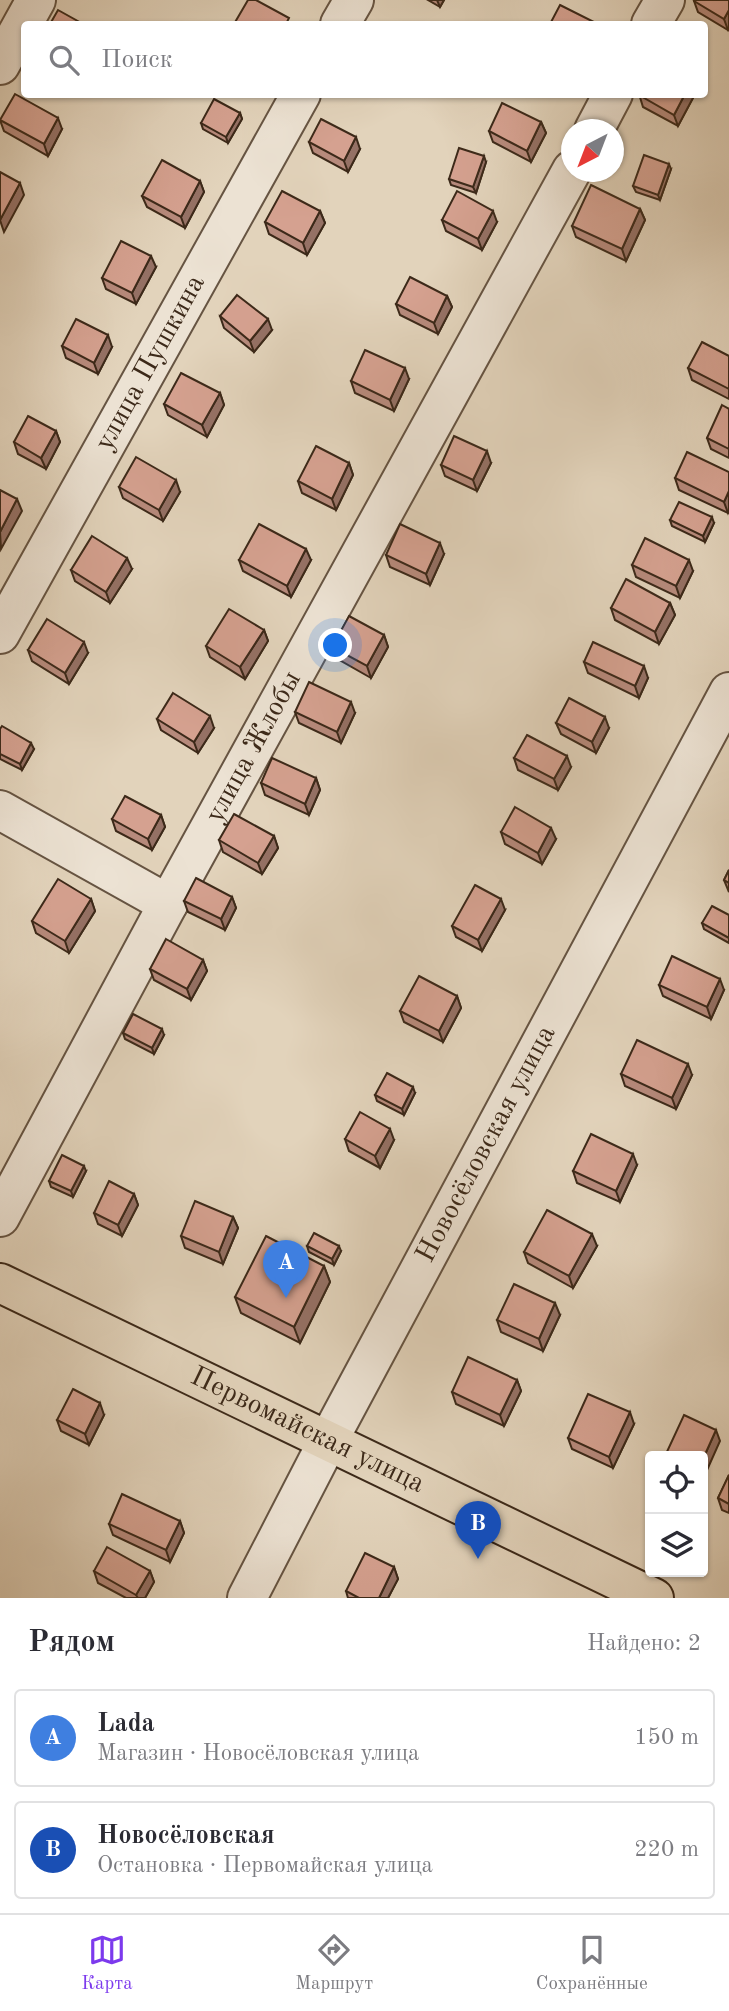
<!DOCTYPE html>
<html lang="ru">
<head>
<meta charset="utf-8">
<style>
  :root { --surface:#fff; --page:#f7f7f7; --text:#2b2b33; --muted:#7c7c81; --line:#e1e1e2; --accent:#7c3aed }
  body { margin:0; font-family:"Old Standard TT",serif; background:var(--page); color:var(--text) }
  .controls { position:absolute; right:21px; bottom:21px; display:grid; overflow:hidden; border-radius:7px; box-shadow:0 2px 5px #0004 }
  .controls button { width:63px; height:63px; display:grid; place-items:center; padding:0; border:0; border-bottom:2px solid var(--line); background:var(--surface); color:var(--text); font:35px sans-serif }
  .compass { position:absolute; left:561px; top:119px; width:63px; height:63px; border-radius:50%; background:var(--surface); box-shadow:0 2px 5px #0004; rotate:222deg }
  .you { position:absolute; left:336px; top:646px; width:24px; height:24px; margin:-18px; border:5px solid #fff; border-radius:50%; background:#1a73e8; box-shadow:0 0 0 10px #1a73e833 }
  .badge { display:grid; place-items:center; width:46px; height:46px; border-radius:50%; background:var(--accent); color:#fff; font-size:23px; font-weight:700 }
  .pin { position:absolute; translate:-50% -58px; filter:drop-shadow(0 2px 4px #0008) }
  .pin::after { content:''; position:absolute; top:37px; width:24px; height:21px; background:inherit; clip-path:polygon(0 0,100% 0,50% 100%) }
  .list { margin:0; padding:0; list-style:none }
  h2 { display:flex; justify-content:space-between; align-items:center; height:91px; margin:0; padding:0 28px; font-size:30px }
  h2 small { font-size:23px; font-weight:400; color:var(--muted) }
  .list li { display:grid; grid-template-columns:46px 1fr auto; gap:21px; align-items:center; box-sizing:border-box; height:98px; margin:0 14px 14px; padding:0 14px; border:2px solid var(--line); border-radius:7px }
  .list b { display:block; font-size:26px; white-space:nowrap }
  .list p { margin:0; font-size:23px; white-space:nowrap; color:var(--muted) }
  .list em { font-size:23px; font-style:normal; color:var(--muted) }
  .icon { flex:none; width:38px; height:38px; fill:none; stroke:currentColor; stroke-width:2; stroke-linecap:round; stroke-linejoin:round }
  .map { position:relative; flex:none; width:729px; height:1598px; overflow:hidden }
  .search { position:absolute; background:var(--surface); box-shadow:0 2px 5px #0004; left:21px; right:21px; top:21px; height:77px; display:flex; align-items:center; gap:18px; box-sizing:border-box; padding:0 24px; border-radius:7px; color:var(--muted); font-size:26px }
  .sheet { height:315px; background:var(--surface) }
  nav { display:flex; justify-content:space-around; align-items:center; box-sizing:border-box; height:98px; border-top:2px solid var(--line); background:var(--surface); font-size:19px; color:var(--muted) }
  nav a { display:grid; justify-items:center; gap:4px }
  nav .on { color:var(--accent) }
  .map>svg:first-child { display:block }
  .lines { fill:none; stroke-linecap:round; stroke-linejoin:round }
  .minor-casing { stroke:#665442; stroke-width:42 }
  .major-casing { stroke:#3c2919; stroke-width:42 }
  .minor { stroke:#ece2d3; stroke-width:38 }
  .major { stroke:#e2d3bb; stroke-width:38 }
  .wall { fill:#b78a7c; stroke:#3c2919; stroke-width:2 }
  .shaded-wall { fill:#957165; stroke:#3c2919; stroke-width:2 }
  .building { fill:#d5a190; stroke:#3c2919; stroke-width:2 }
  .labels { text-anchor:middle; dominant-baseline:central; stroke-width:5; stroke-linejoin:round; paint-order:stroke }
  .street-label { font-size:28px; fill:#3c2919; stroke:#ece2d3 }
</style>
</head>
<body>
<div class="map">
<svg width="729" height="1598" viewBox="0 0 729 1598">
  <rect width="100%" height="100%" fill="#e2d3bb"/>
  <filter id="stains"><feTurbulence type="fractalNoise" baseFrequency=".00286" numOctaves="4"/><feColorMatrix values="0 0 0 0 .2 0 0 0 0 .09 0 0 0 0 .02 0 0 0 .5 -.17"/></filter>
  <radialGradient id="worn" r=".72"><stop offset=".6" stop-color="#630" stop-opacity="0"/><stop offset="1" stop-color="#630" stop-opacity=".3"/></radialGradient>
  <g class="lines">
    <defs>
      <g id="minor">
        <path d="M340 24 354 0"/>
        <path d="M651 24 665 0"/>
        <path d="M0 65 36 0"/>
        <path d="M594 130 613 94"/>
        <path id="s1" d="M0 634 301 94"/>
        <path d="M0 810 168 904"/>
        <path id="s2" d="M0 1217 168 904 572 170"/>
        <path id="s3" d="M247 1598 328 1441 729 692"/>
      </g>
      <g id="major">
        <path id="s4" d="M0 1283 654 1598"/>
      </g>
    </defs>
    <use href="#minor" class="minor-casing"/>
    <use href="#major" class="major-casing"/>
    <use href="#minor" class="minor"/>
    <use href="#major" class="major"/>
  </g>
  <g class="wall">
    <path d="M428 0H444L440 7Z"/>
    <path d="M729 0 728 30 698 12 694 1Z"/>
    <path d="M639 94H693L694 96 678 126 643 107Z"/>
    <path d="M240 113 242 119 228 143 203 129 201 123Z"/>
    <path d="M0 120 62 129 48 156 4 131Z"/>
    <path d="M541 122 546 133 531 162 493 142 489 131Z"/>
    <path d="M309 142 360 149 348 172 313 153Z"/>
    <path d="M486 162 476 193 451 185 449 179Z"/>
    <path d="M671 169 660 200 636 192 633 186Z"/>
    <path d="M200 181 204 192 185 228 147 207 142 196Z"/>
    <path d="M640 209 645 220 626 261 576 237 572 226Z"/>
    <path d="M320 211 325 223 307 255 269 234 265 222Z"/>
    <path d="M442 220 497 222 482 250 446 231Z"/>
    <path d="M156 267 136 304 106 289 102 278Z"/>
    <path d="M447 296 452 307 438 334 400 315 396 304Z"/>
    <path d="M220 316 272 330 254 352 224 328Z"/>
    <path d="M62 346 112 347 98 374 66 358Z"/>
    <path d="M729 356V399L692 380 688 368Z"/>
    <path d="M409 379 394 411 355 393 351 381Z"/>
    <path d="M220 393 224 405 207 437 168 415 164 404Z"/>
    <path d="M729 409V458L711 449 707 438Z"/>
    <path d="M56 431 60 442 46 469 18 454 14 442Z"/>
    <path d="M349 463 353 475 336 510 302 493 298 481Z"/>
    <path d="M491 463 477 491 445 476 441 465Z"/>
    <path d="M729 472V511L728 513 679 490 675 478Z"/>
    <path d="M119 487 180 492 163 521 123 498Z"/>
    <path d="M670 520 714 523 705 542 672 526Z"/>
    <path d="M444 554 430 585 390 567 386 555Z"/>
    <path d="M239 560H311L291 597 243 571Z"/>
    <path d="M632 565 693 571 680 598 636 577Z"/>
    <path d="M132 569 110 603 75 581 71 570Z"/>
    <path d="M670 603 675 615 659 644 615 620 611 608Z"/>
    <path d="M264 630 268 641 245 679 210 657 206 646Z"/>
    <path d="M384 635 388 647 371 678 336 658 332 647Z"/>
    <path d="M28 650 88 653 69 684 32 661Z"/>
    <path d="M584 662 648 678 639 698 588 673Z"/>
    <path d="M295 712 355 713 341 743 299 723Z"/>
    <path d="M157 719 214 728 198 753 161 730Z"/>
    <path d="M556 723 609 728 596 753 561 734Z"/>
    <path d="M0 729 34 749 22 770 0 759Z"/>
    <path d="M514 758 571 767 558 790 518 770Z"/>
    <path d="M316 778 320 790 309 815 265 795 261 783Z"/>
    <path d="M161 815 165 827 152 850 116 831 112 819Z"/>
    <path d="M501 832 556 839 542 864 505 844Z"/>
    <path d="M274 836 278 848 262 874 223 852 219 840Z"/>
    <path d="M729 870V892L724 880Z"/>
    <path d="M232 897 236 908 225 930 188 912 184 901Z"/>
    <path d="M91 899 95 911 69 953 36 933 32 921Z"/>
    <path d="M505 910 482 951 456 937 452 926Z"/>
    <path d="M729 915V943L704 929 702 923Z"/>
    <path d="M203 960 207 971 191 1000 154 980 150 969Z"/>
    <path d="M659 985 724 990 711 1019 663 996Z"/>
    <path d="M457 996 461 1008 443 1042 404 1022 400 1011Z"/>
    <path d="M123 1033 164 1035 154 1054 125 1039Z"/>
    <path d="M621 1074 692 1075 676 1109 625 1086Z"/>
    <path d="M415 1093 404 1115 377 1101 375 1095Z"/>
    <path d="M345 1139 394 1140 380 1168 349 1151Z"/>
    <path d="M637 1165 620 1202 577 1183 573 1171Z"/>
    <path d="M86 1171 73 1197 51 1187 49 1181Z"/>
    <path d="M134 1194 138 1205 122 1236 98 1224 94 1213Z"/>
    <path d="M233 1217 238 1228 223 1264 185 1248 181 1236Z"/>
    <path d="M307 1246 341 1251 334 1265 309 1252Z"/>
    <path d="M597 1246 573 1288 528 1263 524 1252Z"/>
    <path d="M324 1266 330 1282 300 1343 241 1313 235 1297Z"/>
    <path d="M560 1315 543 1351 501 1332 497 1320Z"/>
    <path d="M517 1380 521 1391 504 1426 456 1404 452 1392Z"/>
    <path d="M104 1415 89 1445 61 1431 57 1420Z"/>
    <path d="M634 1424 613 1468 572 1449 568 1438Z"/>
    <path d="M729 1475V1513L722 1510 718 1498Z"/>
    <path d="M180 1521 184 1533 170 1562 113 1535 109 1524Z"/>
    <path d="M394 1567 398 1579 388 1598H348L346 1591Z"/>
    <path d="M94 1571H150L154 1582 145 1598H126L98 1583Z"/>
  </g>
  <g class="shaded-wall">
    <path d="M437 0H444L440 7Z"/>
    <path d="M729 10V29L728 30 724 19Z"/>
    <path d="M685 94H693L694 96 678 126 674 115Z"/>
    <path d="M240 113 242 119 228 143 226 137Z"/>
    <path d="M58 118 62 129 48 156 44 144Z"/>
    <path d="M541 122 546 133 531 162 527 151Z"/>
    <path d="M356 137 360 149 348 172 344 161Z"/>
    <path d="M484 156 486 162 476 193 473 187Z"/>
    <path d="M669 164 671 169 660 200 658 195Z"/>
    <path d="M200 181 204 192 185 228 181 217Z"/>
    <path d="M20 183 24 195 4 232 0 220Z"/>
    <path d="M640 209 645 220 626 261 622 249Z"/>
    <path d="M320 211 325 223 307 255 303 243Z"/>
    <path d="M493 211 497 222 482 250 478 239Z"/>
    <path d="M151 256 156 267 136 304 132 293Z"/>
    <path d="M447 296 452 307 438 334 434 323Z"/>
    <path d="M268 319 272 330 254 352 250 341Z"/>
    <path d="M108 335 112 347 98 374 94 363Z"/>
    <path d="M405 368 409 379 394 411 390 400Z"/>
    <path d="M220 393 224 405 207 437 202 425Z"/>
    <path d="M56 431 60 442 46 469 41 458Z"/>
    <path d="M487 451 491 463 477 491 473 480Z"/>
    <path d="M349 463 353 475 336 510 332 499Z"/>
    <path d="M176 480 180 492 163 521 159 510Z"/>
    <path d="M729 491V511L728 513 724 502Z"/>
    <path d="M17 499 22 511 1 549 0 532Z"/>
    <path d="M712 517 714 523 705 542 703 536Z"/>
    <path d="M440 543 444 554 430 585 426 574Z"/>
    <path d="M306 549 311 560 291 597 287 586Z"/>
    <path d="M127 558 132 569 110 603 106 592Z"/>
    <path d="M689 560 693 571 680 598 676 586Z"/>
    <path d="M670 603 675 615 659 644 655 632Z"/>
    <path d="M264 630 268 641 245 679 240 667Z"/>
    <path d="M384 635 388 647 371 678 367 666Z"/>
    <path d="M84 642 88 653 69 684 65 673Z"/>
    <path d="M644 666 648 678 639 698 635 686Z"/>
    <path d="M351 702 355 713 341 743 337 732Z"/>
    <path d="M210 716 214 728 198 753 194 742Z"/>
    <path d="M605 717 609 728 596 753 592 742Z"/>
    <path d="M31 743 34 749 22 770 20 764Z"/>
    <path d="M567 756 571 767 558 790 554 779Z"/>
    <path d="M316 778 320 790 309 815 305 804Z"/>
    <path d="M161 815 165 827 152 850 148 839Z"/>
    <path d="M551 828 556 839 542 864 538 853Z"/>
    <path d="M274 836 278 848 262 874 258 863Z"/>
    <path d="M232 897 236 908 225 930 221 919Z"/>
    <path d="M91 899 95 911 69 953 65 941Z"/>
    <path d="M501 899 505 910 482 951 478 940Z"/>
    <path d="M203 960 207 971 191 1000 187 989Z"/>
    <path d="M720 979 724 990 711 1019 707 1007Z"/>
    <path d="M457 996 461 1008 443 1042 439 1031Z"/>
    <path d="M162 1029 164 1035 154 1054 152 1048Z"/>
    <path d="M688 1064 692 1075 676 1109 672 1098Z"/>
    <path d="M413 1087 415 1093 404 1115 402 1109Z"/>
    <path d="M390 1129 394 1140 380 1168 375 1156Z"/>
    <path d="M633 1154 637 1165 620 1202 616 1191Z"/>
    <path d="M84 1166 86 1171 73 1197 71 1191Z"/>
    <path d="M134 1194 138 1205 122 1236 118 1225Z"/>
    <path d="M233 1217 238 1228 223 1264 219 1252Z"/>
    <path d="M592 1234 597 1246 573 1288 569 1276Z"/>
    <path d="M339 1246 341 1251 334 1265 332 1259Z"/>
    <path d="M324 1266 330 1282 300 1343 294 1327Z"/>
    <path d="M555 1303 560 1315 543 1351 539 1339Z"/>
    <path d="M517 1380 521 1391 504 1426 500 1415Z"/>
    <path d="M100 1403 104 1415 89 1445 85 1434Z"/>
    <path d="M630 1412 634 1424 613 1468 609 1457Z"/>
    <path d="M716 1430 720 1441 703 1479V1459Z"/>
    <path d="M180 1521 184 1533 170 1562 166 1550Z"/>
    <path d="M394 1567 398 1579 388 1598H379Z"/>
    <path d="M150 1571 154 1582 145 1598H138L136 1595Z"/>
  </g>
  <g class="building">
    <path d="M248 0H256L289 18 286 24H234Z"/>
    <path d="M694 0H729V10L724 19 694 1Z"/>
    <path d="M560 5 594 22 592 24H550Z"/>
    <path d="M58 10 83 24H50Z"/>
    <path d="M15 94 58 118 44 144 0 120Z"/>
    <path d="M639 94H685L674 115 639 95Z"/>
    <path d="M214 99 240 113 226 137 201 123Z"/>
    <path d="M502 103 541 122 527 151 489 131Z"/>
    <path d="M321 119 356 137 344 161 309 142Z"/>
    <path d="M459 148 484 156 473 187 449 179Z"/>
    <path d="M644 155 669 164 658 195 633 186Z"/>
    <path d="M162 160 200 181 181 217 142 196Z"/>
    <path d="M0 172 20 183 0 220Z"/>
    <path d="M591 185 640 209 622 249 572 226Z"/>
    <path d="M282 191 320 211 303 243 265 222Z"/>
    <path d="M457 191 493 211 478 239 442 220Z"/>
    <path d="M121 241 151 256 132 293 102 278Z"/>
    <path d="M410 277 447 296 434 323 396 304Z"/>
    <path d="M237 295 268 319 250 341 220 316Z"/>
    <path d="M76 319 108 335 94 363 62 346Z"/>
    <path d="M702 342 729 356V389L688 368Z"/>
    <path d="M365 350 405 368 390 400 351 381Z"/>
    <path d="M181 373 220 393 202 425 164 404Z"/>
    <path d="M722 405 729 409V449L707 438Z"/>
    <path d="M28 416 56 431 41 458 14 442Z"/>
    <path d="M454 436 487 451 473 480 441 465Z"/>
    <path d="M316 446 349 463 332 499 298 481Z"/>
    <path d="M687 452 729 472V491L724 502 675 478Z"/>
    <path d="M136 457 176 480 159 510 119 487Z"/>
    <path d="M0 490 17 499 0 532Z"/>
    <path d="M679 502 712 517 703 536 670 520Z"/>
    <path d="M259 524 306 549 287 586 239 560Z"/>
    <path d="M400 524 440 543 426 574 386 555Z"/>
    <path d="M92 536 127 558 106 592 71 570Z"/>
    <path d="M645 538 689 560 676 586 632 565Z"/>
    <path d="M626 579 670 603 655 632 611 608Z"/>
    <path d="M229 609 264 630 240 667 206 646Z"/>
    <path d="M349 616 384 635 367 666 332 647Z"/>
    <path d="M47 619 84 642 65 673 28 650Z"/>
    <path d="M593 642 644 666 635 686 584 662Z"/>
    <path d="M309 682 351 702 337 732 295 712Z"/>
    <path d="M173 693 210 716 194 742 157 719Z"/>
    <path d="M569 698 605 717 592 742 556 723Z"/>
    <path d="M2 726 31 743 20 764 0 754V729Z"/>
    <path d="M527 735 567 756 554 779 514 758Z"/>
    <path d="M272 758 316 778 305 804 261 783Z"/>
    <path d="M125 796 161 815 148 839 112 819Z"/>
    <path d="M515 807 551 828 538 853 501 832Z"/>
    <path d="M234 814 274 836 258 863 219 840Z"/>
    <path d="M729 870V883L724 880Z"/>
    <path d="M196 878 232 897 221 919 184 901Z"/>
    <path d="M58 879 91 899 65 941 32 921Z"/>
    <path d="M475 885 501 899 478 940 452 926Z"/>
    <path d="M712 906 729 915V938L702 923Z"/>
    <path d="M166 939 203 960 187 989 150 969Z"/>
    <path d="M672 956 720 979 707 1007 659 985Z"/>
    <path d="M419 976 457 996 439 1031 400 1011Z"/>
    <path d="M133 1014 162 1029 152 1048 123 1033Z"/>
    <path d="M637 1040 688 1064 672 1098 621 1074Z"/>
    <path d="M387 1073 413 1087 402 1109 375 1095Z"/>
    <path d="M360 1112 390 1129 375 1156 345 1139Z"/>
    <path d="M591 1134 633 1154 616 1191 573 1171Z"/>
    <path d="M62 1155 84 1166 71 1191 49 1181Z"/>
    <path d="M109 1181 134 1194 118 1225 94 1213Z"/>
    <path d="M195 1201 233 1217 219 1252 181 1236Z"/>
    <path d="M547 1210 592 1234 569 1276 524 1252Z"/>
    <path d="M314 1233 339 1246 332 1259 307 1246Z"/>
    <path d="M266 1236 324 1266 294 1327 235 1297Z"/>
    <path d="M514 1284 555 1303 539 1339 497 1320Z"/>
    <path d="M468 1357 517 1380 500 1415 452 1392Z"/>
    <path d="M73 1389 100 1403 85 1434 57 1420Z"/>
    <path d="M588 1394 630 1412 609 1457 568 1438Z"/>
    <path d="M684 1415 716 1430 703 1459V1456H665Z"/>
    <path d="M729 1475V1504L718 1498Z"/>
    <path d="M122 1494 180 1521 166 1550 109 1524Z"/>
    <path d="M107 1547 150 1571 136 1595 94 1571Z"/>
    <path d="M365 1553 394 1567 379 1598H359L346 1591Z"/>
  </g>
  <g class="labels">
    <g class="street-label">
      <text stroke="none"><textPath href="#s1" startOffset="310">улица Пушкина</textPath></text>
      <text stroke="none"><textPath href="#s2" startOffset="534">улица Жлобы</textPath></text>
      <text stroke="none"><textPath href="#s3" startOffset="513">Новосёловская улица</textPath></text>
      <text stroke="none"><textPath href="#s4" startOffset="341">Первомайская улица</textPath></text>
    </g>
  </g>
  <rect width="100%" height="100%" filter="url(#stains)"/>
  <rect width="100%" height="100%" fill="url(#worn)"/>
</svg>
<div class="controls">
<button><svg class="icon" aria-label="locate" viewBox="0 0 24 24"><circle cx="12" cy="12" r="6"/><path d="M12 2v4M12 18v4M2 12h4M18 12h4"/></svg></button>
<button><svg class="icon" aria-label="layers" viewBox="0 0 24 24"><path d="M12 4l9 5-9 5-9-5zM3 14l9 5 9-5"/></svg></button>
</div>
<svg class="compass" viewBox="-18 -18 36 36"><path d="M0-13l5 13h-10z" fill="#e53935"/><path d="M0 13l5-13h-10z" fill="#7c7c81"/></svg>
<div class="you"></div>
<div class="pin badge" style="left:286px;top:1298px;background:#3f7fe0">A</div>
<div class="pin badge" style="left:478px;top:1559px;background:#1a4fb4">B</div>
<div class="search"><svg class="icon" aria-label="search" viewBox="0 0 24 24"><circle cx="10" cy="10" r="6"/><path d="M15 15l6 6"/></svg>Поиск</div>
</div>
<section class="sheet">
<h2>Рядом<small>Найдено: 2</small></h2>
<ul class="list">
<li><span class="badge" style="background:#3f7fe0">A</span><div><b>Lada</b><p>Магазин · Новосёловская улица</p></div><em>150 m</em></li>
<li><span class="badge" style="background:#1a4fb4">B</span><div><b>Новосёловская</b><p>Остановка · Первомайская улица</p></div><em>220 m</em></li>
</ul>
</section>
<nav>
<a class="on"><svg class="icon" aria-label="map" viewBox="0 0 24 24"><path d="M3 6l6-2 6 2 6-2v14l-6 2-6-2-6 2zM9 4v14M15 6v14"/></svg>Карта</a>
<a><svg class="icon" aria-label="directions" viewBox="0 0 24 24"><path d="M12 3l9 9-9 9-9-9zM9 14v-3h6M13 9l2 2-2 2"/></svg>Маршрут</a>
<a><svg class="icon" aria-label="saved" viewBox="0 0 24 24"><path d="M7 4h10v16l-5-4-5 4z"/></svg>Сохранённые</a>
</nav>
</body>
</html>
